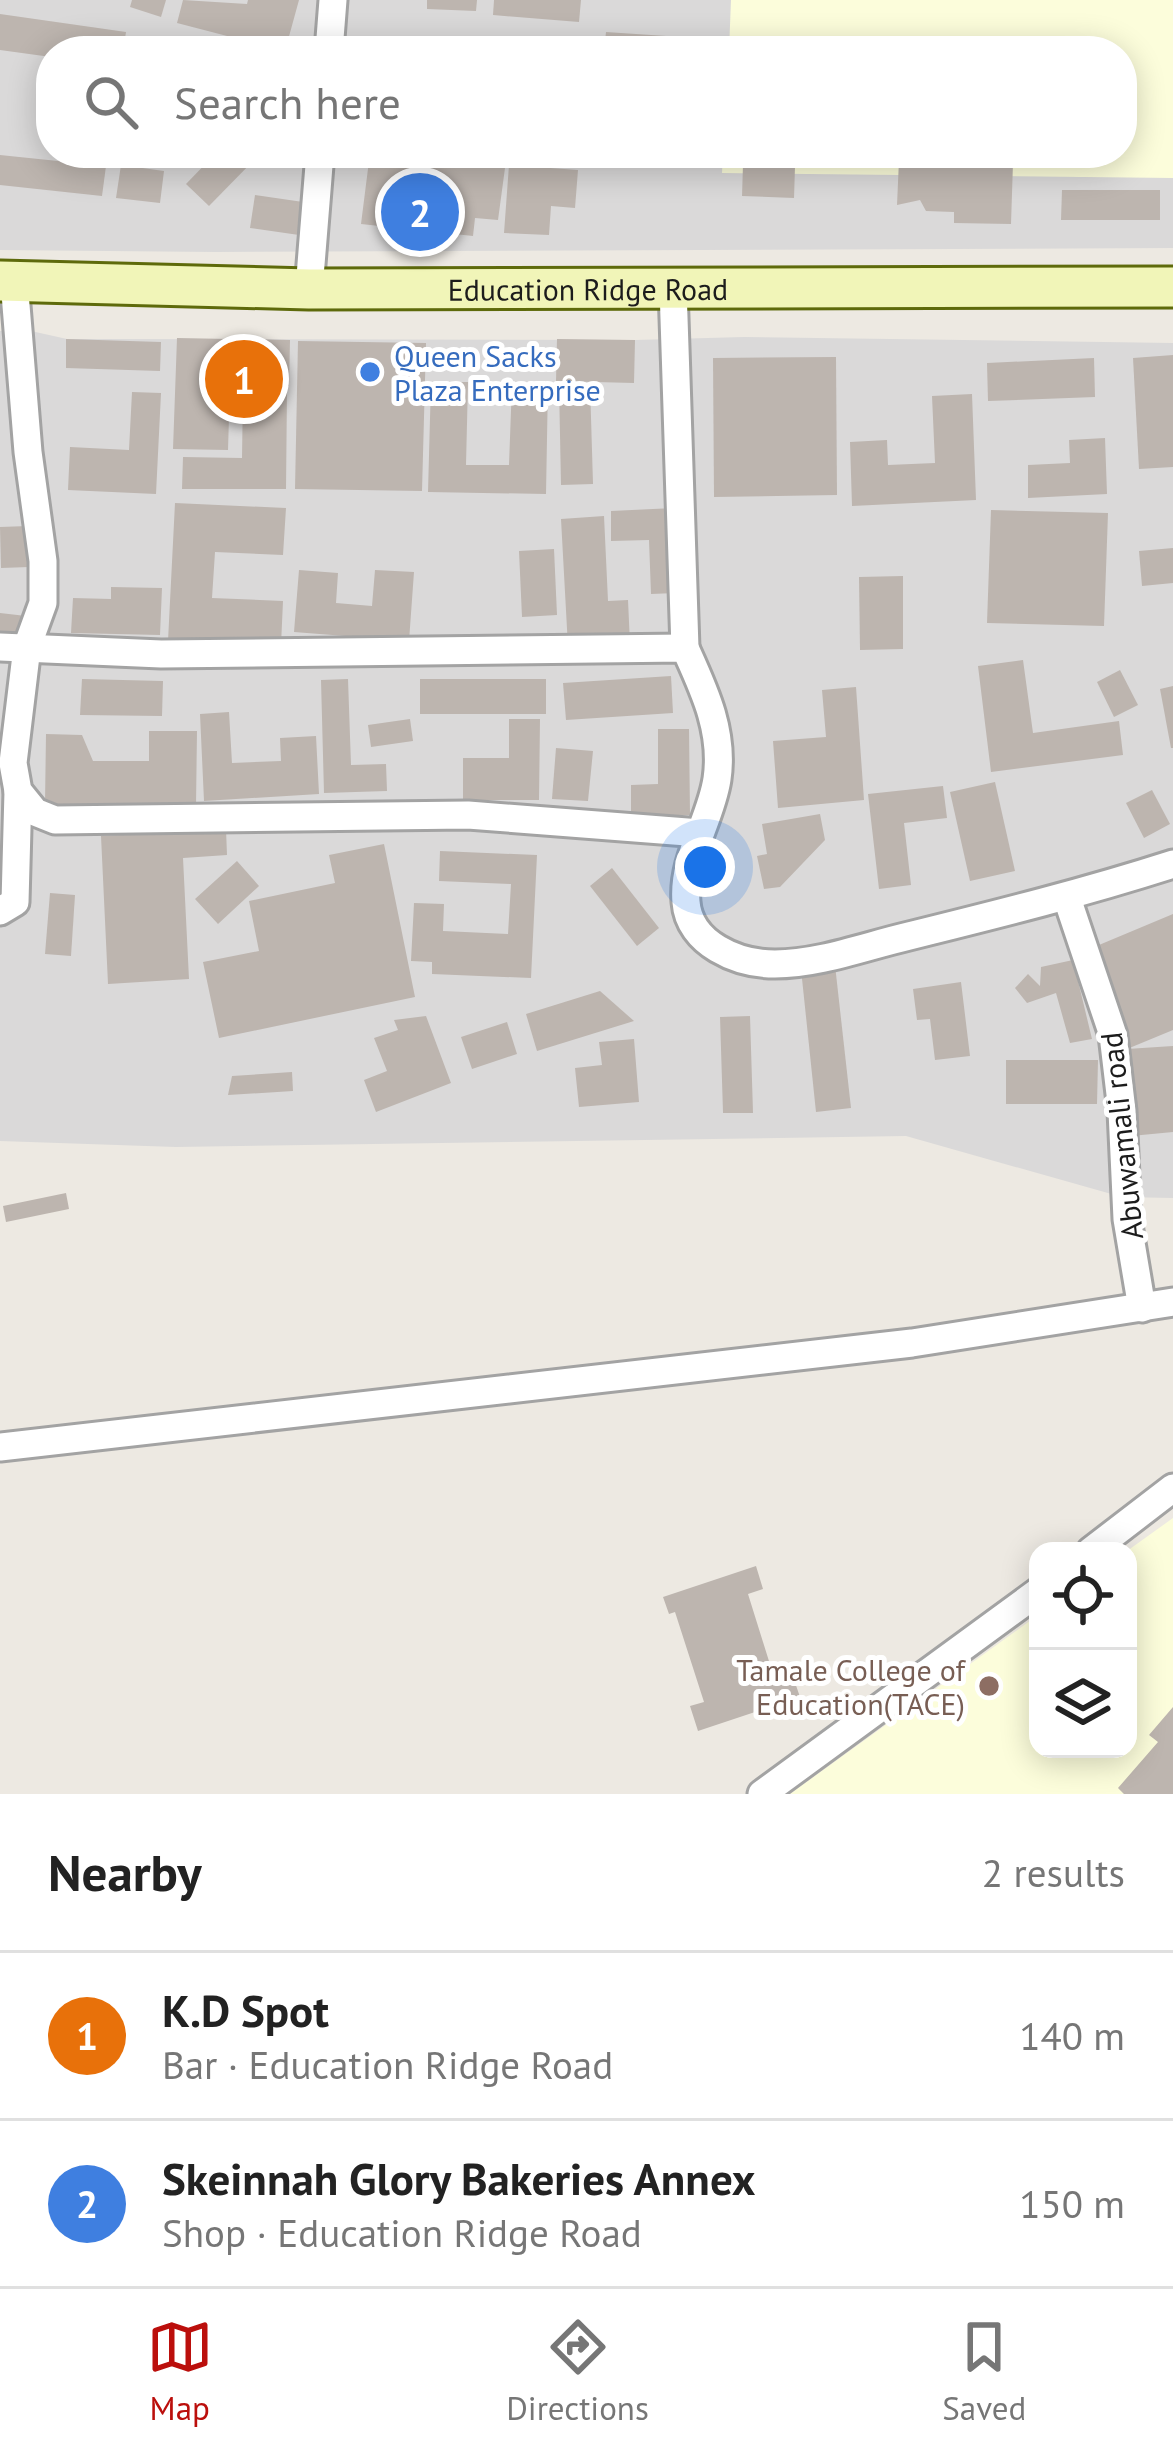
<!DOCTYPE html>
<html lang="en">
<head>
<meta charset="utf-8">
<style>
  :root { --surface:#fff; --page:#f6f6f6; --text:#222; --muted:#767676; --line:#e0e0e0; --accent:#bb0f0c }
  body { margin:0; font-family:"PT Sans",sans-serif; background:var(--page); color:var(--text) }
  .controls { position:absolute; right:36px; bottom:36px; display:grid; overflow:hidden; border-radius:24px; box-shadow:0 6px 30px #0003 }
  .controls button { width:108px; height:108px; display:grid; place-items:center; padding:0; border:0; border-bottom:3px solid var(--line); background:var(--surface); color:var(--text); font:60px sans-serif }
  .you { position:absolute; left:705px; top:867px; width:42px; height:42px; margin:-30px; border:9px solid #fff; border-radius:50%; background:#1a73e8; box-shadow:0 0 0 18px #1a73e833 }
  .badge { display:grid; place-items:center; width:78px; height:78px; border-radius:50%; background:var(--accent); color:#fff; font-size:39px; font-weight:700 }
  .pin { position:absolute; translate:-50% -50%; border:6px solid #fff; box-shadow:0 3px 12px #0006 }
  .list { margin:0; padding:0; list-style:none }
  h2 { display:flex; justify-content:space-between; align-items:center; height:156px; margin:0; padding:0 48px; font-size:51px }
  h2 small { font-size:39px; font-weight:400; color:var(--muted) }
  .list li { display:grid; grid-template-columns:78px 1fr auto; gap:36px; align-items:center; box-sizing:border-box; height:168px; padding:0 48px; border-top:3px solid var(--line) }
  .list b { display:block; font-size:45px; white-space:nowrap }
  .list p { margin:0; font-size:39px; white-space:nowrap; color:var(--muted) }
  .list em { font-size:39px; font-style:normal; color:var(--muted) }
  .icon { flex:none; width:66px; height:66px; fill:none; stroke:currentColor; stroke-width:2; stroke-linecap:round; stroke-linejoin:round }
  .map { position:relative; flex:none; width:1173px; height:1794px; overflow:hidden }
  .search { position:absolute; background:var(--surface); box-shadow:0 6px 30px #0003; left:36px; right:36px; top:36px; height:132px; display:flex; align-items:center; gap:30px; box-sizing:border-box; padding:0 42px; border-radius:48px; color:var(--muted); font-size:45px }
  .sheet { height:492px; background:var(--surface) }
  nav { display:flex; justify-content:space-around; align-items:center; box-sizing:border-box; height:168px; border-top:3px solid var(--line); background:var(--surface); font-size:33px; color:var(--muted) }
  nav a { display:grid; justify-items:center; gap:6px }
  nav .on { color:var(--accent) }
  .map>svg:first-child { display:block }
  .residential { fill:#dad9d9; fill-rule:evenodd }
  .education { fill:#fcfddb }
  .building { fill:#bdb5af }
  .lines { fill:none; stroke-linecap:round; stroke-linejoin:round }
  .street-casing { stroke:#a3a3a3; stroke-width:33 }
  .secondary-casing { stroke:#5e6a0b; stroke-width:45 }
  .street { stroke:#fff; stroke-width:27 }
  .secondary { stroke:#f1f5b8; stroke-width:39 }
  .shop-dot { fill:#3f7fe0; stroke:#fff; stroke-width:4.5 }
  .education-dot { fill:#8d6e63; stroke:#fff; stroke-width:4.5 }
  .labels { text-anchor:middle; dominant-baseline:central; stroke-width:10; stroke-linejoin:round; paint-order:stroke }
  .street-label { font-size:30px; fill:#1c1c1c; stroke:#fff }
  .shop-label { font-size:30px; fill:#366cbe; stroke:#fff; text-anchor:start }
  .education-label { font-size:30px; fill:#785e54; stroke:#fff; text-anchor:end }
</style>
</head>
<body>
<div class="map">
<svg width="1173" height="1794" viewBox="0 0 1173 1794">
  <rect width="100%" height="100%" fill="#ede9e2"/>
  <g class="residential">
    <path d="M0 0H1173V248L216 252 0 250ZM51 51H1122V153H51Z"/>
    <path d="M0 331H31L67 339 635 340 744 337 1173 343V1198L1122 1197 906 1136 176 1147 0 1141Z"/>
  </g>
  <g class="education">
    <path d="M731 0H1173V178L722 173 723 153H1122V51H729Z"/>
    <path d="M1173 1518V1794H790L1038 1615V1749H1128L1127 1551Z"/>
  </g>
  <g class="building">
    <path d="M132 0H166L161 17 130 7Z"/>
    <path d="M183 0 247 4 248 0H299L285 51 177 23Z"/>
    <path d="M427 0H477L476 11 427 9Z"/>
    <path d="M494 0H581L579 22 493 15Z"/>
    <path d="M0 14 126 32 123 51H51V57L0 50Z"/>
    <path d="M606 32 711 39 710 51H604Z"/>
    <path d="M1061 44V51H840V47Z"/>
    <path d="M216 153H261L209 206 186 184Z"/>
    <path d="M370 153 505 168 498 220 475 218 473 236 361 224Z"/>
    <path d="M0 155 106 166 102 196 0 185Z"/>
    <path d="M899 160 1013 163 1011 224 954 223V212L926 211 920 200 897 205Z"/>
    <path d="M121 165 164 171 160 203 116 198Z"/>
    <path d="M509 165 578 170 575 208 551 206 549 235 504 233Z"/>
    <path d="M743 165 795 166 794 198 742 196Z"/>
    <path d="M1062 190H1160V220H1061Z"/>
    <path d="M255 195 303 202 299 235 250 228Z"/>
    <path d="M177 338 290 340 289 386 230 384 228 450 173 449Z"/>
    <path d="M66 339 161 342 160 371 66 368Z"/>
    <path d="M557 339 635 340 634 383 556 381Z"/>
    <path d="M298 341 426 343 422 491 295 489Z"/>
    <path d="M1173 355V467L1139 469 1133 358Z"/>
    <path d="M836 357 837 495 714 497 713 358Z"/>
    <path d="M1094 358 1095 397 988 401 987 363Z"/>
    <path d="M431 382H468L466 465H509L512 383H548L546 494 428 492Z"/>
    <path d="M590 384 593 484 561 485 559 385Z"/>
    <path d="M243 391H287L286 489H182L183 457 242 458Z"/>
    <path d="M132 392 161 393 156 494 68 490 70 447 129 450Z"/>
    <path d="M972 394 976 500 852 506 850 442 887 440 888 465 935 463 932 396Z"/>
    <path d="M1105 438 1107 494 1028 498V465L1070 463 1069 440Z"/>
    <path d="M175 503 286 508 283 555 215 552 212 598 283 601 281 645 168 641Z"/>
    <path d="M674 508 676 593 651 594 649 540 611 541V511Z"/>
    <path d="M991 510 1108 513 1104 626 987 623Z"/>
    <path d="M604 516 608 601 628 600 630 644 568 647 561 519Z"/>
    <path d="M28 526 29 567 1 568 0 527Z"/>
    <path d="M1173 548V583L1142 586 1139 551Z"/>
    <path d="M554 549 557 615 522 617 519 551Z"/>
    <path d="M299 570 338 573 336 603 372 606 375 570 414 572 409 641 294 632Z"/>
    <path d="M903 576V649L860 650 859 577Z"/>
    <path d="M111 587 162 588 160 635 71 633 73 598 111 599Z"/>
    <path d="M0 613 26 616 23 641 0 638Z"/>
    <path d="M1023 660 1033 733 1119 721 1123 755 991 772 978 666Z"/>
    <path d="M1120 670 1138 705 1114 717 1097 682Z"/>
    <path d="M671 676 673 713 566 720 563 683Z"/>
    <path d="M82 679 163 681 162 716 80 715Z"/>
    <path d="M348 679 351 765 386 764 387 791 324 793 321 680Z"/>
    <rect x="420" y="679" width="126" height="35"/>
    <path d="M1173 686V748H1171L1160 689Z"/>
    <path d="M856 687 864 800 778 808 773 741 826 737 822 690Z"/>
    <path d="M229 712 232 763 281 761 280 738 316 736 319 794 204 801 200 714Z"/>
    <path d="M410 719 413 741 371 747 368 725Z"/>
    <path d="M509 719H540L539 800H463V758H509Z"/>
    <path d="M658 729H689L690 815 631 817V785L658 784Z"/>
    <path d="M149 731H197L196 806 45 804 46 734 82 735 93 761H149Z"/>
    <path d="M556 748 593 751 588 801 552 799Z"/>
    <path d="M995 782 1015 871 970 881 950 792Z"/>
    <path d="M943 786 947 818 904 823 911 885 879 889 868 794Z"/>
    <path d="M1152 790 1170 824 1144 838 1126 803Z"/>
    <path d="M820 814 825 840 780 887 764 889 757 856 767 854 762 824Z"/>
    <path d="M226 829 227 855 183 858 189 979 108 984 101 836Z"/>
    <path d="M384 844 415 997 219 1038 203 962 259 951 249 901 335 883 329 855Z"/>
    <path d="M440 851 537 855 531 978 432 974V962L411 961 414 903 444 904 443 931 508 934 511 884 439 881Z"/>
    <path d="M237 861 259 886 218 924 195 899Z"/>
    <path d="M612 868 659 928 637 946 590 886Z"/>
    <path d="M50 893 75 895 71 956 45 954Z"/>
    <path d="M1173 914V1030L1127 1049 1173 1046V1132L1131 1136 1087 950Z"/>
    <path d="M1073 960 1092 1039 1070 1043 1056 993 1027 1003 1015 988 1028 974 1040 986 1041 967Z"/>
    <path d="M835 965 851 1108 816 1112 801 969Z"/>
    <path d="M961 982 970 1056 935 1060 930 1019 917 1020 913 989Z"/>
    <path d="M600 991 634 1021 537 1051 526 1014Z"/>
    <path d="M426 1016 451 1083 376 1112 364 1080 387 1071 374 1038 398 1030 394 1020Z"/>
    <path d="M750 1016 753 1113H723L720 1017Z"/>
    <path d="M507 1022 517 1054 472 1069 461 1037Z"/>
    <path d="M634 1039 639 1102 579 1107 575 1068 602 1065 599 1042Z"/>
    <path d="M1006 1060H1098L1097 1104H1006Z"/>
    <path d="M292 1072 293 1091 228 1095 232 1076Z"/>
    <path d="M66 1193 69 1209 6 1222 3 1206Z"/>
    <path d="M756 1566 763 1589 748 1594 773 1674 790 1668 800 1697 698 1731 690 1706 704 1702 675 1612 669 1614 663 1597Z"/>
    <path d="M1173 1707V1794H1124L1118 1788 1158 1742 1149 1735Z"/>
  </g>
  <g class="lines">
    <defs>
      <g id="street">
        <path d="M329 51 333 0"/>
        <path d="M14 281 28 452 43 561V603L27 647 13 763 18 791 35 812 55 820 468 815 700 833"/>
        <path d="M673 288 685 648"/>
        <path d="M309 289 320 153"/>
        <path d="M0 647 161 654 685 648C704 690 724 731 717 779 711 820 682 859 686 902 689 944 738 964 775 964 819 964 866 946 909 936 998 914 1086 892 1173 864"/>
        <path d="M1067 898 1113 1035 1122 1111 1127 1219 1142 1308"/>
        <path d="M0 911 15 902 18 791"/>
        <path d="M0 1447 912 1343 1173 1302"/>
        <path d="M1091 1551 1173 1488"/>
        <path d="M762 1794 1038 1592"/>
      </g>
      <g id="secondary">
        <path id="s1" d="M0 281 309 289 1173 287"/>
      </g>
    </defs>
    <use href="#street" class="street-casing"/>
    <use href="#secondary" class="secondary-casing"/>
    <use href="#street" class="street"/>
    <use href="#secondary" class="secondary"/>
  </g>
  <circle class="shop-dot" cx="370" cy="372" r="12"/>
  <circle class="education-dot" cx="989" cy="1686" r="12"/>
  <g class="labels">
    <g class="street-label">
      <text stroke="none"><textPath href="#s1" startOffset="588">Education Ridge Road</textPath></text>
      <text transform="translate(1121 1136) rotate(-96)">Abuwamali road</text>
    </g>
    <g class="shop-label">
      <text x="394" y="355">Queen Sacks<tspan x="394" dy="34">Plaza Enterprise</tspan></text>
    </g>
    <g class="education-label">
      <text x="965" y="1669">Tamale College of<tspan x="965" dy="34">Education(TACE)</tspan></text>
    </g>
  </g>
</svg>
<div class="controls">
<button><svg class="icon" aria-label="locate" viewBox="0 0 24 24"><circle cx="12" cy="12" r="6"/><path d="M12 2v4M12 18v4M2 12h4M18 12h4"/></svg></button>
<button><svg class="icon" aria-label="layers" viewBox="0 0 24 24"><path d="M12 4l9 5-9 5-9-5zM3 14l9 5 9-5"/></svg></button>
</div>
<div class="you"></div>
<div class="pin badge" style="left:244px;top:379px;background:#e8710a">1</div>
<div class="pin badge" style="left:420px;top:212px;background:#3f7fe0">2</div>
<div class="search"><svg class="icon" aria-label="search" viewBox="0 0 24 24"><circle cx="10" cy="10" r="6"/><path d="M15 15l6 6"/></svg>Search here</div>
</div>
<section class="sheet">
<h2>Nearby<small>2 results</small></h2>
<ul class="list">
<li><span class="badge" style="background:#e8710a">1</span><div><b>K.D Spot</b><p>Bar · Education Ridge Road</p></div><em>140 m</em></li>
<li><span class="badge" style="background:#3f7fe0">2</span><div><b>Skeinnah Glory Bakeries Annex</b><p>Shop · Education Ridge Road</p></div><em>150 m</em></li>
</ul>
</section>
<nav>
<a class="on"><svg class="icon" aria-label="map" viewBox="0 0 24 24"><path d="M3 6l6-2 6 2 6-2v14l-6 2-6-2-6 2zM9 4v14M15 6v14"/></svg>Map</a>
<a><svg class="icon" aria-label="directions" viewBox="0 0 24 24"><path d="M12 3l9 9-9 9-9-9zM9 14v-3h6M13 9l2 2-2 2"/></svg>Directions</a>
<a><svg class="icon" aria-label="saved" viewBox="0 0 24 24"><path d="M7 4h10v16l-5-4-5 4z"/></svg>Saved</a>
</nav>
</body>
</html>
